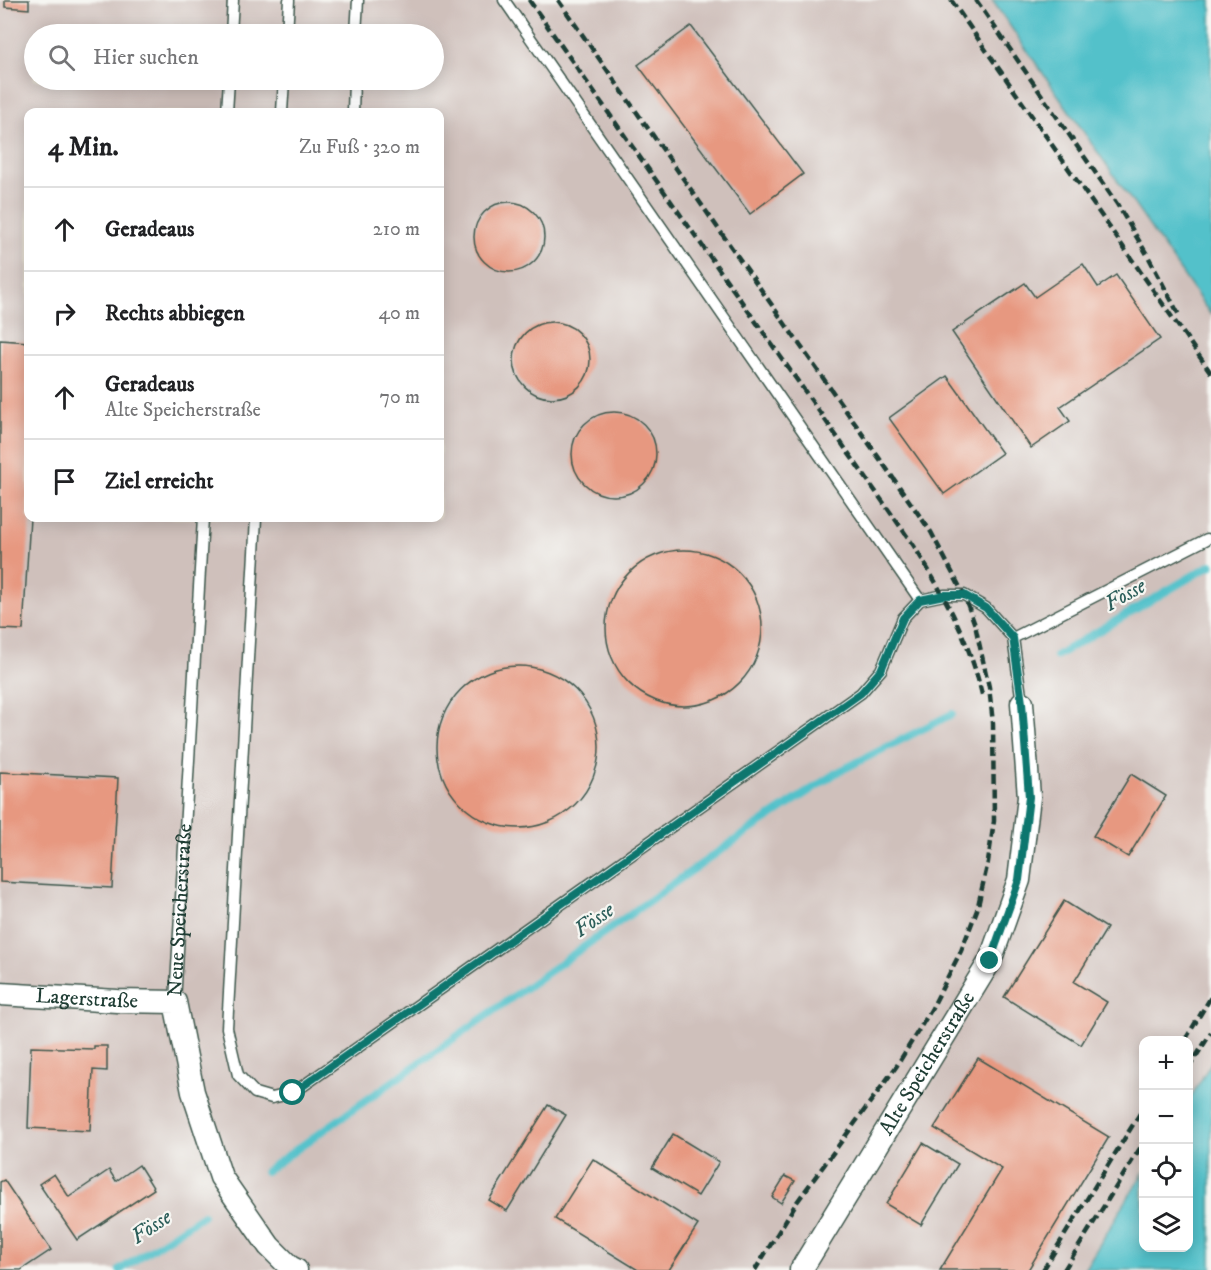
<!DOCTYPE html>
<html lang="de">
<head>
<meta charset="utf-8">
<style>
  :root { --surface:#fff; --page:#f6f6f6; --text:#202124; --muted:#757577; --line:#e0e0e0 }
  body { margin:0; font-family:"IM FELL DW Pica",serif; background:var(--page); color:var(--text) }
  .controls { position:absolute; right:18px; bottom:18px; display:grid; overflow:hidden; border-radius:12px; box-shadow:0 3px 15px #0003 }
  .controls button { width:54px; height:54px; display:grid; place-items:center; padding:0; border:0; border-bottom:2px solid var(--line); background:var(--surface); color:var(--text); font:30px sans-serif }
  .stop { position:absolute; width:18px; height:18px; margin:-14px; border:4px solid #0f766e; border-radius:50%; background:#fff }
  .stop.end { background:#0f766e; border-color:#fff; box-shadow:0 2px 6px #0008 }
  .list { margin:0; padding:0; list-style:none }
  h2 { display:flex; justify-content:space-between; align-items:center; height:78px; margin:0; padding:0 24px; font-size:26px }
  h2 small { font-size:20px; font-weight:400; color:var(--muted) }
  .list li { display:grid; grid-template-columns:39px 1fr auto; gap:18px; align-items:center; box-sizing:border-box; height:84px; padding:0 24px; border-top:2px solid var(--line) }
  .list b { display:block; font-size:22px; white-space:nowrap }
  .list p { margin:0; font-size:20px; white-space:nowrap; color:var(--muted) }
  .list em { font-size:20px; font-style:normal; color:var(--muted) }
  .icon { flex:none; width:33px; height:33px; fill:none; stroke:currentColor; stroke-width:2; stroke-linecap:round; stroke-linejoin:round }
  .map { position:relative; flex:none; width:1211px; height:1270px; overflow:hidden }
  .search { position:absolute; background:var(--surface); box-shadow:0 3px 15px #0003; left:24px; top:24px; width:420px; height:66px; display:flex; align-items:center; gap:15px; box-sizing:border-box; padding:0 21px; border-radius:33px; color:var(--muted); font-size:22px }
  .panel { position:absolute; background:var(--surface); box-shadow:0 3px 15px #0003; left:24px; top:108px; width:420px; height:414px; border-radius:12px }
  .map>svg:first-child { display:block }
  .industrial { fill:#cfc0bb; fill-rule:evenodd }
  .water { fill:#53c1ca; stroke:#397f7f; stroke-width:1.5 }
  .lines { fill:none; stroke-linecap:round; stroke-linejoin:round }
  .stream { stroke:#53c1ca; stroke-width:8 }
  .building { fill:#e79880 }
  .service-casing { stroke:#3e574c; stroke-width:13 }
  .minor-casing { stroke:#3e574c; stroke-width:25 }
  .service { stroke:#fff; stroke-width:10 }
  .minor { stroke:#fff; stroke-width:22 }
  .rail { stroke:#1f3d34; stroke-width:4.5; stroke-dasharray:9 4.5; stroke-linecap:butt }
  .route { stroke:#0f766e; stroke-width:8 }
  .labels { text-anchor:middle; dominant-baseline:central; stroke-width:4.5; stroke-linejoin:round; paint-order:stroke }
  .street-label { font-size:21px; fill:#1f3d34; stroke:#f6f6f2 }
  .water-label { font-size:22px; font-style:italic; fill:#2c5e5a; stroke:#f6f6f2 }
</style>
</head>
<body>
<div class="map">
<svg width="1211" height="1270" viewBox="0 0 1211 1270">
  <rect width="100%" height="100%" fill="#f6f6f2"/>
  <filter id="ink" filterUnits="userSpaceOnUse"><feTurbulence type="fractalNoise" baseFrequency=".0167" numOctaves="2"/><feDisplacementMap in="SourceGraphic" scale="12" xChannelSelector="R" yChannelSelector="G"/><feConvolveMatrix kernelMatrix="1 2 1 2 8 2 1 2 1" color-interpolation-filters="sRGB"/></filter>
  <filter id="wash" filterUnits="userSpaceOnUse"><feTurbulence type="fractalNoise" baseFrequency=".008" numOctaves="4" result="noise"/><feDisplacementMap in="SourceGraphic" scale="24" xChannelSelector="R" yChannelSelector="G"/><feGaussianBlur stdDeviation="1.35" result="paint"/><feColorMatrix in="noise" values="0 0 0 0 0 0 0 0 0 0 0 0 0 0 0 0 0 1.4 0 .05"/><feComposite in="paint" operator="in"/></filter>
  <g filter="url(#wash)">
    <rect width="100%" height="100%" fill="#eee8d1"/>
    <path class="industrial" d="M0 0H992L1211 315V1270H0ZM34 34H434V80H34ZM28 112H440V518H28ZM1144 1040H1188V1248H1144Z"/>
    <g class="water">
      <path d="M992 0H1211V315Z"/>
      <path d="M1211 1063V1270H1084L1143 1173 1144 1248H1188L1189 1100Z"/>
    </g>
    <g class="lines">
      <g class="stream">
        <path d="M1056 656 1211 565"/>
        <path d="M266 1171 731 843 836 773 952 714"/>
        <path d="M120 1270 203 1215"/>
      </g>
    </g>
    <g id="blocks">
      <g class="building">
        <path d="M5 0H29V9L5 7Z"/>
        <path d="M691 26 803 174 750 214 638 65Z"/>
        <circle cx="509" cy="237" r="35"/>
        <path d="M1083 264 1098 287 1116 275 1160 339 1060 407 1070 421 1031 448 952 332 1025 283 1035 297Z"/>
        <circle cx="552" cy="360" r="38"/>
        <path d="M0 340 28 342V518H30L23 630 0 629Z"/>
        <path d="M947 376 1002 453 944 494 889 418Z"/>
        <circle cx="614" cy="454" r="42"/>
        <circle cx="684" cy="628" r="78"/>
        <circle cx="518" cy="747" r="81"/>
        <path d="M0 772 118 778 112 888 0 882Z"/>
        <path d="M1131 774 1166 796 1128 857 1093 836Z"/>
        <path d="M1064 901 1107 928 1074 982 1107 1002 1081 1045 1004 997Z"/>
        <path d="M94 1046H107V1071L93 1070 90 1131 28 1128 31 1047 94 1049Z"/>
        <path d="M978 1058 1109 1137 1028 1270H940L1002 1169 934 1128Z"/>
        <path d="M548 1105 566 1115 507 1211 489 1200Z"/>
        <path d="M673 1134 719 1162 698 1196 652 1168Z"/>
        <path d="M923 1143 958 1164 921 1225 886 1204Z"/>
        <path d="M593 1159 698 1225 669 1270H638L555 1219Z"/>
        <path d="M139 1165 154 1189 77 1240 39 1184 54 1174 69 1197 109 1170 116 1181Z"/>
        <path d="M785 1176 795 1181 781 1203 772 1197Z"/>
        <path d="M4 1180 51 1250 21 1270H0V1182Z"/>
      </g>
    </g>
  </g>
  <g filter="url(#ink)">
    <use href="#blocks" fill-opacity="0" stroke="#3e574c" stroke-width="1.5"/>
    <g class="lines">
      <defs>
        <g id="service">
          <path d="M504 0 920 600"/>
          <path d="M231 34 233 0"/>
          <path d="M287 34 289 0"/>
          <path d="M356 34 358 0"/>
          <path d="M227 112 229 80"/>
          <path d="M282 112 284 80"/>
          <path d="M353 112 354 80"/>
          <path d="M256 518 227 1028 238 1075 255 1093 272 1098 293 1093 861 693 881 670 903 618 920 600 944 595H964L986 608 1013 638"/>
          <path d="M1022 703 1013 638 1207 539"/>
          <path id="s1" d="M175 1002 203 518"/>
        </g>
        <g id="minor">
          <path id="s2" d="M0 994 117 1001 175 1002 193 1092 221 1177 269 1246 290 1267 296 1270"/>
          <path id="s3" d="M801 1270 990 961 1019 880 1029 797 1022 703"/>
        </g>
      </defs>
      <use href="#service" class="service-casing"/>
      <use href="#minor" class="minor-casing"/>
      <use href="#service" class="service"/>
      <use href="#minor" class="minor"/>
      <g class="rail">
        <path d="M529 0 914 546C945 597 970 640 983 699"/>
        <path d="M558 0 931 532 964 595 975 625 989 687 993 723 994 821 988 862 977 910 961 951 931 1010 896 1067 797 1202 755 1270"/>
        <path d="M951 0 1211 373"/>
        <path d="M976 0 1117 204 1148 256 1179 315"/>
        <path d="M1185 1040 1211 997"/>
        <path d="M1188 1069 1211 1033"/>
        <path d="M1043 1270 1144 1107"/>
        <path d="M1064 1270 1144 1142"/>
      </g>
    </g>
  </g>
  <g class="lines" filter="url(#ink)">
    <path class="route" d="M293 1093 861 693 881 670 903 618 920 600 944 595H964L986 608 1013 638 1022 703 1029 797 1019 880 990 961"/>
  </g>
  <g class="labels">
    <g class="street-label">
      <text stroke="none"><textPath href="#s1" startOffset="92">Neue Speicherstraße</textPath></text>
      <text stroke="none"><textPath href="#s2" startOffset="87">Lagerstraße</textPath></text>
      <text stroke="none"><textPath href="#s3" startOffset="242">Alte Speicherstraße</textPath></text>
    </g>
    <g class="water-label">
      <text transform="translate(1125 595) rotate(-30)">Fösse</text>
      <text transform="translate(594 920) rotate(-35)">Fösse</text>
      <text transform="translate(151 1227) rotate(-34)">Fösse</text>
    </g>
  </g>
</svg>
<div class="controls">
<button>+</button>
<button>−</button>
<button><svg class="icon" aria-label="locate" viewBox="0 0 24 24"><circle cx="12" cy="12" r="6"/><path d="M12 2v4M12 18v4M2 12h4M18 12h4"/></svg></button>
<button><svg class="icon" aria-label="layers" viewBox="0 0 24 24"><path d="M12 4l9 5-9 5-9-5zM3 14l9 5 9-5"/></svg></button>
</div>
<div class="stop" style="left:293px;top:1093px"></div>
<div class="stop end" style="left:990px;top:961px"></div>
<div class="search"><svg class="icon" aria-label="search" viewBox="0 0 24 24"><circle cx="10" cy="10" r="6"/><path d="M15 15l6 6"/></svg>Hier suchen</div>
<section class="panel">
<h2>4 Min.<small>Zu Fuß · 320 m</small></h2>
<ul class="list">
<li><svg class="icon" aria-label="ahead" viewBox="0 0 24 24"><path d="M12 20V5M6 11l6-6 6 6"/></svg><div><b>Geradeaus</b></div><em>210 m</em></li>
<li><svg class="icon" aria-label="right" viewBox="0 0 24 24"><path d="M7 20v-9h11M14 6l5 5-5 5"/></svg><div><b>Rechts abbiegen</b></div><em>40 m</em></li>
<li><svg class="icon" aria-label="ahead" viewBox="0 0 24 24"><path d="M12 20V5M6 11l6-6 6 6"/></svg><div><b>Geradeaus</b><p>Alte Speicherstraße</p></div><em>70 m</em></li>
<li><svg class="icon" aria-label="arrive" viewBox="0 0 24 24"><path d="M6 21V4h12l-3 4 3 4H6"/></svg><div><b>Ziel erreicht</b></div></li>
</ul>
</section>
</div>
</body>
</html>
